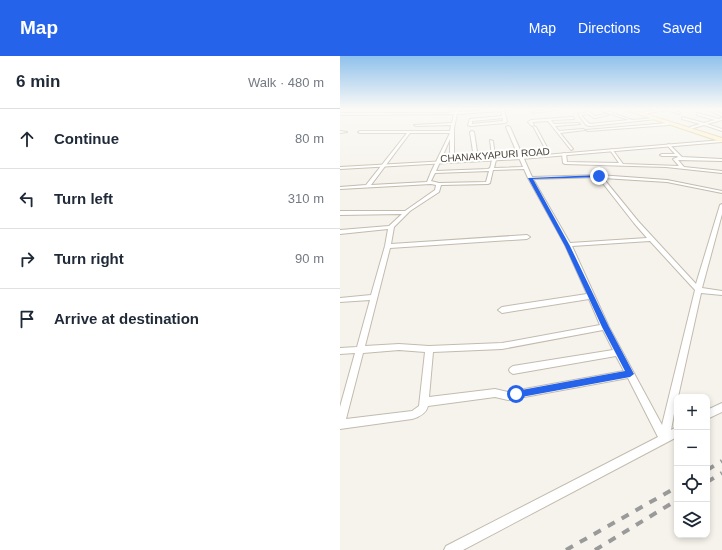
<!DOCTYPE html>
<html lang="en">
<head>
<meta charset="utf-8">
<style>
  :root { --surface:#fff; --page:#f2f2f3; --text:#1f2937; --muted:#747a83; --line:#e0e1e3; --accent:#2563eb }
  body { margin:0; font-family:Helvetica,sans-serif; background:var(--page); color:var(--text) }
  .controls { position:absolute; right:12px; bottom:12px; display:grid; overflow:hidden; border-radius:8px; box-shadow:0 2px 6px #0003 }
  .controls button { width:36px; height:36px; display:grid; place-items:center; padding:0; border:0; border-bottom:1px solid var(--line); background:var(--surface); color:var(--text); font:20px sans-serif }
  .stop { position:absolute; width:12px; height:12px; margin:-9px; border:3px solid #2563eb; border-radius:50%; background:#fff }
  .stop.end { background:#2563eb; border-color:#fff; box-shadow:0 1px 4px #0008 }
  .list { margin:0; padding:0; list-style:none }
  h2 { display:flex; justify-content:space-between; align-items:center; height:52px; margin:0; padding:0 16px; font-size:17px }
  h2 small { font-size:13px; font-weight:400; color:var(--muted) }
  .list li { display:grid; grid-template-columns:26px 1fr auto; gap:12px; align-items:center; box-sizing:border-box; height:60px; padding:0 16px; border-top:1px solid var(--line) }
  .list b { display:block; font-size:15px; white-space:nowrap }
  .list em { font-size:13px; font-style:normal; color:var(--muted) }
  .icon { flex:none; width:22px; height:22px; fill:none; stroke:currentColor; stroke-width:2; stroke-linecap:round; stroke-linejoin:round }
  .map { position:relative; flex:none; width:382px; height:494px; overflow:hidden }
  header { display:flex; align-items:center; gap:24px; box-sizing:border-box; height:56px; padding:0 20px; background:var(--accent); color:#fff }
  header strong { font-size:19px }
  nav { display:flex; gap:22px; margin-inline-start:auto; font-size:14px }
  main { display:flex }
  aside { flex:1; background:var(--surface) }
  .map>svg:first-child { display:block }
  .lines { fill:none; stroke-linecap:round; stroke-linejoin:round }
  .minor-casing { stroke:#c2bbae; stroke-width:2 }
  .tertiary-casing { stroke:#c2bbae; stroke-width:2 }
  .secondary-casing { stroke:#d6c79b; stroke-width:2 }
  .minor { fill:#fff; fill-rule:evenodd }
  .tertiary { fill:#fff; fill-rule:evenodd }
  .secondary { fill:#fff3cd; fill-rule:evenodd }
  .rail { stroke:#9a9a9a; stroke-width:4; stroke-dasharray:8 8; stroke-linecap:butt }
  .route { fill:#2563eb }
  .labels { text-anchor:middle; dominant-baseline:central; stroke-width:4; stroke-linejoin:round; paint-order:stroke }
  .far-street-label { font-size:10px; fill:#4b4439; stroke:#fff }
</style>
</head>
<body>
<header>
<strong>Map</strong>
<nav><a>Map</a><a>Directions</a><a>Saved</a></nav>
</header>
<main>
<aside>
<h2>6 min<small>Walk · 480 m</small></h2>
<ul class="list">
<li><svg class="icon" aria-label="ahead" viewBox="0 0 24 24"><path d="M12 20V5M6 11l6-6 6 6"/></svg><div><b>Continue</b></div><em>80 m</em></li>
<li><svg class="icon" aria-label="left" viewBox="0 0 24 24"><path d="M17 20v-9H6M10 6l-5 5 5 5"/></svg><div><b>Turn left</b></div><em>310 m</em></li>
<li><svg class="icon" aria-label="right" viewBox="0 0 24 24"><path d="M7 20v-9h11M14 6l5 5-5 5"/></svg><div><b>Turn right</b></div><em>90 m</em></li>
<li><svg class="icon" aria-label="arrive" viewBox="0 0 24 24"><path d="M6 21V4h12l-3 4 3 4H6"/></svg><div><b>Arrive at destination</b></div></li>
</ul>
</aside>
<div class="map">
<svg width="382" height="494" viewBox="0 0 382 494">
  <rect width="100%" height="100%" fill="#f6f3ec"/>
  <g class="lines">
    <defs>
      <g id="minor">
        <path d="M116 53 118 54V56L156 53H173L164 54 167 65 165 67 130 70 128 69 130 63 162 60 161 55 117 58 114 72V103L112 104 110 103V83L96 115 148 113 150 112 152 104 154 103 156 104 154 112 183 111 166 71 168 70 170 71 192 121 259 119 327 124 382 135V137L327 126 263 122 298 165 356 228 380 149 382 148V158L362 232 382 235V239L361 237 338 341H337L331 374 337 371V381L123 494H104L106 490 318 381 288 322 168 344 155 341 88 350C86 358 79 361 72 363L0 373V351L15 297 0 298V292L17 291 30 244 0 246V242L31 239 45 190 48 173 0 178V174L49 170 62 158 0 159V155H65L95 134 96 129 91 128 0 133V131L26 129 67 77H20L18 76 20 75H110L111 69 76 70 74 69 112 67 114 58 0 59V57H106L115 56ZM163 62V65L132 68V65ZM70 77H110L91 116 87 126 31 129ZM184 113 188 122 225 189 247 238 162 251 158 254 162 257 249 243 260 269 162 287 89 290 59 288 25 290 50 192 187 183 190 181 187 179 51 188 54 171 70 155 99 136 101 129 148 128 150 127 153 114ZM149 115 146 126 99 127 91 125 95 117ZM258 121 294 167 307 182 230 187 193 123ZM310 185 355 234 322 369 269 271 232 190ZM263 274 273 294 173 310 170 312 169 314 170 316 173 318 276 300 284 315 168 336 155 333 89 341 93 296 162 293ZM59 294 85 296 79 350 72 355 6 363 23 297Z"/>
        <path d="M209 53H220L193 57 192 56Z"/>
        <path d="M262 53 292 64 314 62 316 63 250 70 246 69 238 58 249 56 255 60 267 58 268 59 254 62 248 58 241 59 248 67 250 68 289 64 262 55Z"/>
        <path d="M320 53H331L340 57 339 58 327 54 303 58 302 57Z"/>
        <path d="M366 53H370L382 58V60Z"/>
        <path d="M357 57 379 63 382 62V64L367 68 382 73V75L364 69 350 73V71L360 68 342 63V61L364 67 375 64 357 59Z"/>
        <path d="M233 61 234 63 211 64 214 68 238 67 240 68 215 70 219 75 243 73 245 74 220 77 233 93 231 94 208 65 192 66 194 69 192 70 188 66 191 64Z"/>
        <path d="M328 67 329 69 248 75 246 74Z"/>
        <path d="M193 70 196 71 210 97 207 96Z"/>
        <path d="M0 75 7 76 0 77Z"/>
        <path d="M132 75 134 76 138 102 136 103 134 102 130 76Z"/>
        <path d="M150 84 153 85 155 101 152 100Z"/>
        <path d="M329 88 342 101 382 103V105L338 104 344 111 382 115V117L326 111 225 108 223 107 222 98 224 97 226 98 227 106 279 107 270 94 272 93 283 108 339 110 333 103 338 101 337 100H322L320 99 322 98H335L327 89Z"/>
        <path d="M382 347V356L367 363V354Z"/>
      </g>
      <path id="tertiary" d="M382 84V86L181 103 0 113V111L181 101Z"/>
      <path id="secondary" d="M283 53H290L382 82V86Z"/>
    </defs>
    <use href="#minor" class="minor-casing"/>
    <use href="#tertiary" class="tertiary-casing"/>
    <use href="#secondary" class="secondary-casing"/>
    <use href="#minor" class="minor"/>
    <use href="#tertiary" class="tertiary"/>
    <use href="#secondary" class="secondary"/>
    <g class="rail">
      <path d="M367 414 382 405"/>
      <path d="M367 426 382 417"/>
      <path d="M226 494 337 431"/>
      <path d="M255 494 337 444"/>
    </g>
  </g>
  <linearGradient id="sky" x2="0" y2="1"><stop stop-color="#8fc1ec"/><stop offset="0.43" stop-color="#fbfaf6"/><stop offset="1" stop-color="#fbfaf6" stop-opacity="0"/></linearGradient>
  <rect width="382" height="123" fill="url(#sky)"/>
  <path class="route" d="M259 119 261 121 193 123 230 190 269 271 294 318 290 321 176 342 173 341 172 338 176 335 285 315 262 271 225 190 188 122Z"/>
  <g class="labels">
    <g class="far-street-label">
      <text transform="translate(155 99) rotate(-4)">CHANAKYAPURI ROAD</text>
    </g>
  </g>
</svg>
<div class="controls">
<button>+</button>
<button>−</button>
<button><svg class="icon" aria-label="locate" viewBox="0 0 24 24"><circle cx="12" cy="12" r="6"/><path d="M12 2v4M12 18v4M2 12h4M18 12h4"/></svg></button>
<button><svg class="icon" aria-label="layers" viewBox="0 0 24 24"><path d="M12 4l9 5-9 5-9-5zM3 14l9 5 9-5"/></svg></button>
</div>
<div class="stop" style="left:176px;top:338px"></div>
<div class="stop end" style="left:259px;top:120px"></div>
</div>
</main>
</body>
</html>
